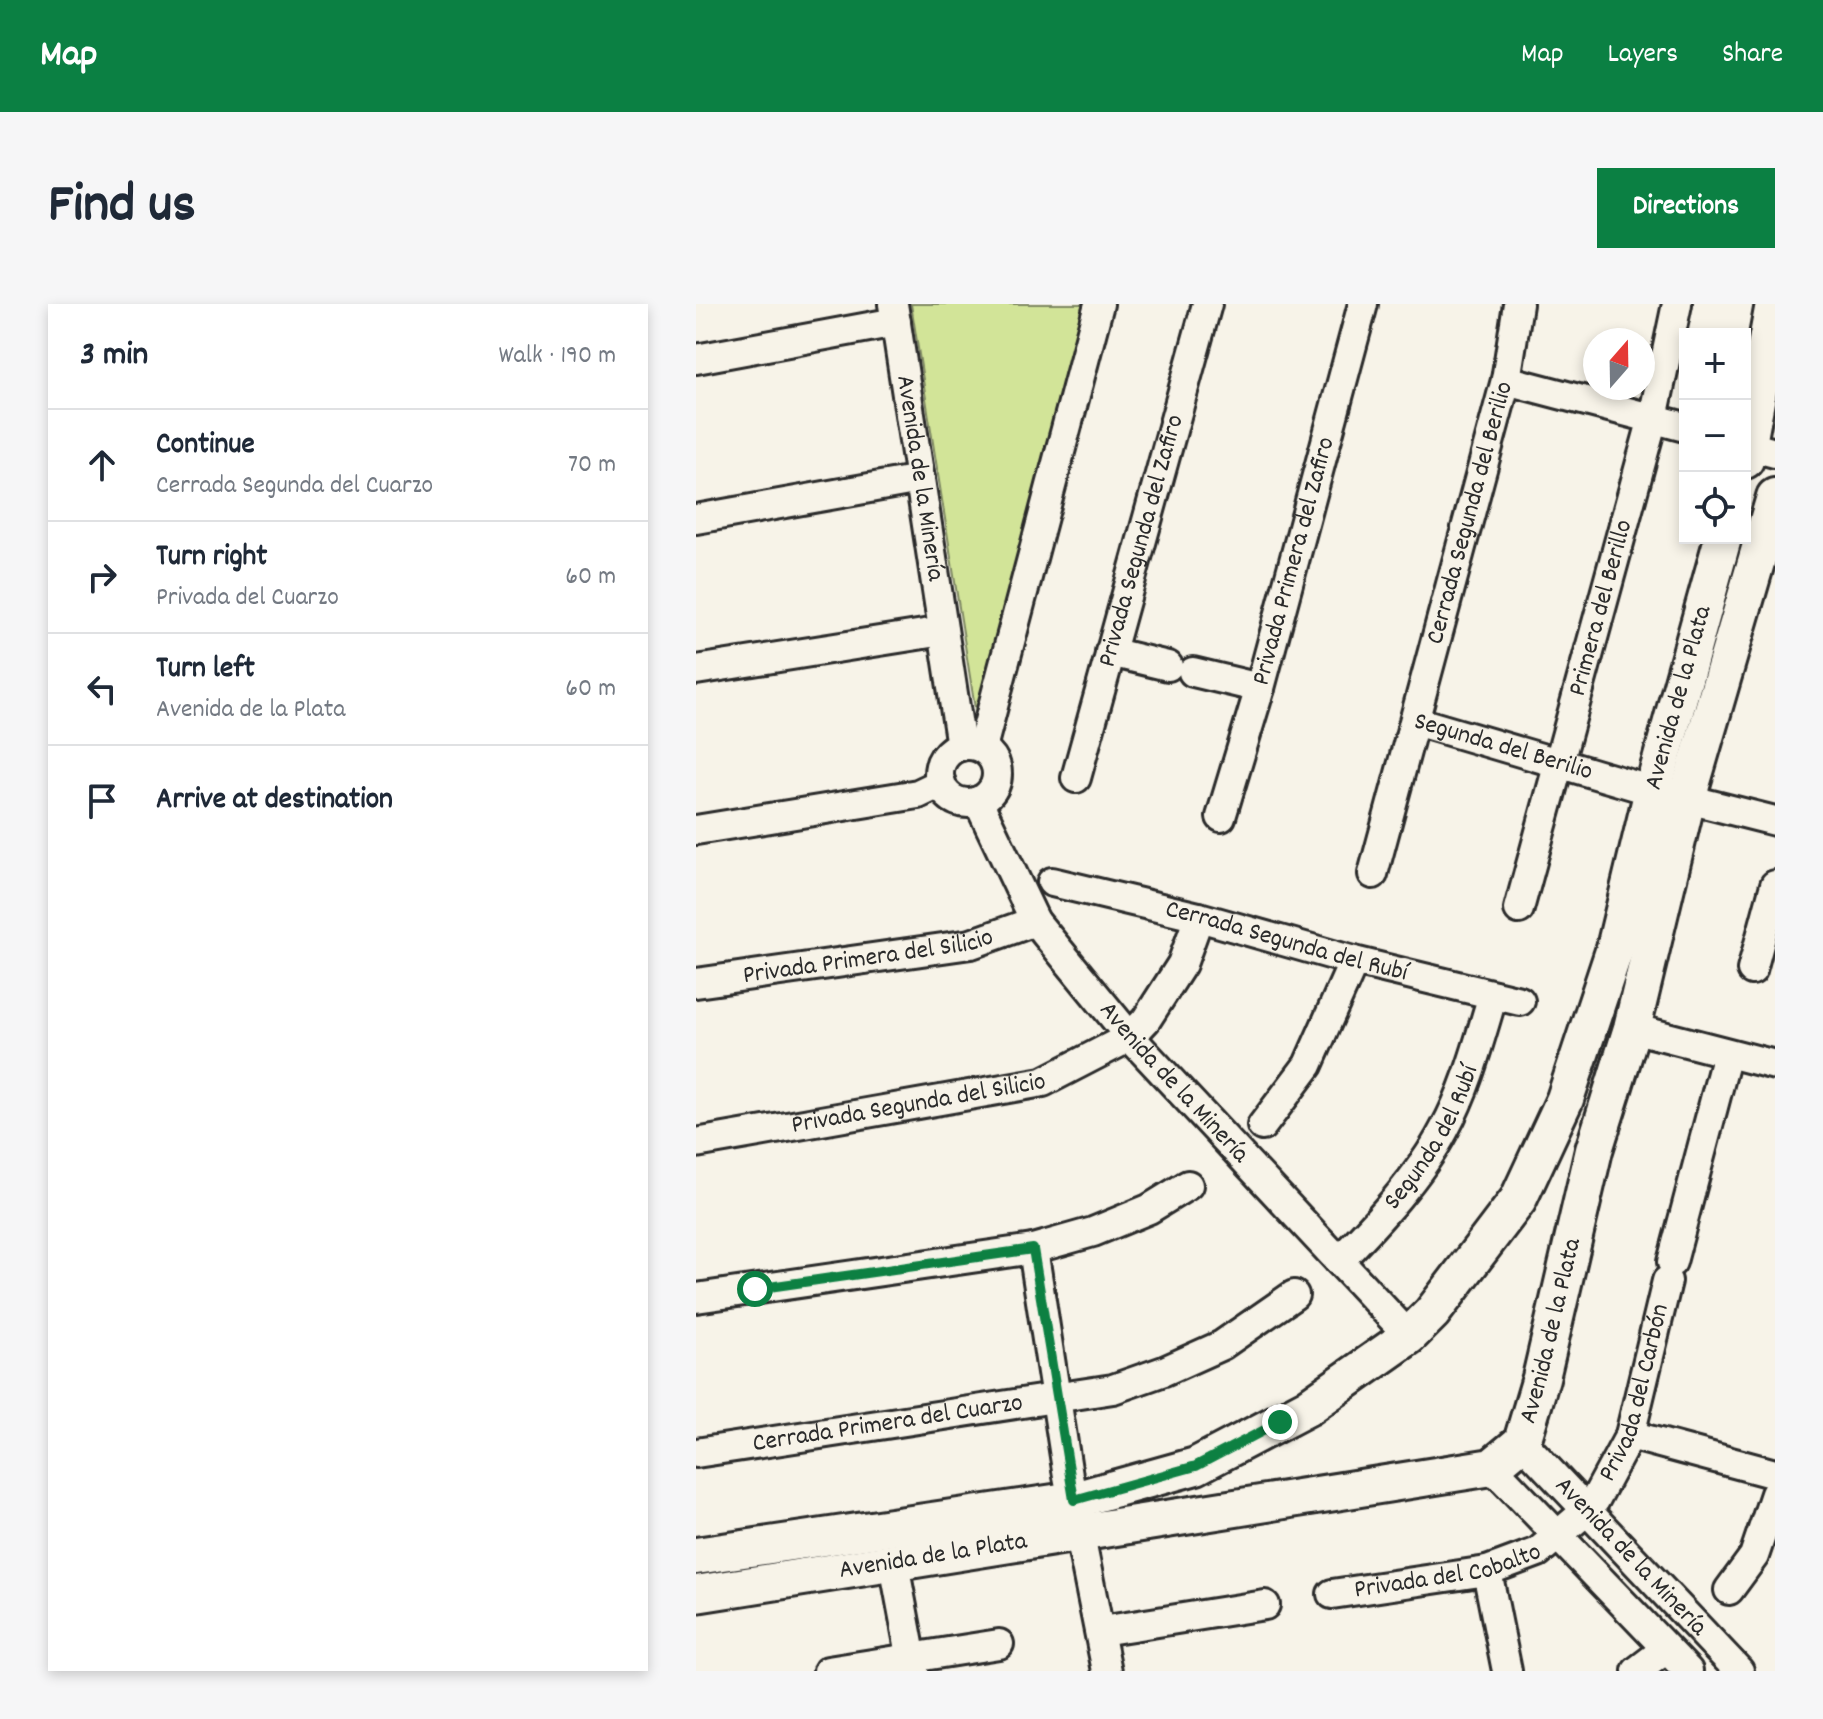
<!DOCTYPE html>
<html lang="en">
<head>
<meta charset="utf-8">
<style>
  :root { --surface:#fff; --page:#f6f6f7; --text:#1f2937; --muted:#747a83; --line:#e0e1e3; --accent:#0b8043 }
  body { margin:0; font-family:Dekko,sans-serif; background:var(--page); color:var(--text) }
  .controls { position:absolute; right:24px; top:24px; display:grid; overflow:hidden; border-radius:0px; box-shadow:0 4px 12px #0003 }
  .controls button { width:72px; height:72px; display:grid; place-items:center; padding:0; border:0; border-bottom:2px solid var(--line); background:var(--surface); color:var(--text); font:40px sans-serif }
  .compass { position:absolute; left:887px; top:24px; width:72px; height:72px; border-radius:50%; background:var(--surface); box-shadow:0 4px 12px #0003; rotate:20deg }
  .stop { position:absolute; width:24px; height:24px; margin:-18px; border:6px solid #0b8043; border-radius:50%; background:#fff }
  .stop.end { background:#0b8043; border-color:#fff; box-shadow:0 2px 8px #0008 }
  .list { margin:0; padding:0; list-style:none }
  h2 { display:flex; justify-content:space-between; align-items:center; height:104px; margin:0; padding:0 32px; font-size:34px }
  h2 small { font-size:26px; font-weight:400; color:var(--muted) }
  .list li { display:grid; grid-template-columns:52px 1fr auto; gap:24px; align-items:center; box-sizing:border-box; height:112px; padding:0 32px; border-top:2px solid var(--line) }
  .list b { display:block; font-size:30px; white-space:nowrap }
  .list p { margin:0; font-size:26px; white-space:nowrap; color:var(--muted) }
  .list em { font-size:26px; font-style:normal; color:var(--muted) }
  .icon { flex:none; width:44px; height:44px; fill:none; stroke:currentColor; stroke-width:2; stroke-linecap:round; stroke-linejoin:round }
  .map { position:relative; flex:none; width:1079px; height:1367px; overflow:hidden; border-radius:0px }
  header { display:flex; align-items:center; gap:48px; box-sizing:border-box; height:112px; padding:0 40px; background:var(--accent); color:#fff }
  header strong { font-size:38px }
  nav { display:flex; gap:44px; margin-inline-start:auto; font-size:28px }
  .intro { display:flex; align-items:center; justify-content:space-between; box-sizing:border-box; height:192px; padding:0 48px }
  h1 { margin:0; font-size:56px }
  .button { padding:20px 36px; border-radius:0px; background:var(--accent); color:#fff; font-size:28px; font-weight:700 }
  main { display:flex; gap:48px; padding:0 48px }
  aside { flex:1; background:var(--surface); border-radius:0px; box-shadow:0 4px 12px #0003 }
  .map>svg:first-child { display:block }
  .green { fill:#d2e498; stroke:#7e8862; stroke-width:2 }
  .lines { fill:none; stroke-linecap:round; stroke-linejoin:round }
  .minor-casing { stroke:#2b2b2b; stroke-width:34 }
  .tertiary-casing { stroke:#2b2b2b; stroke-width:42 }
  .minor { stroke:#f7f3e8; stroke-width:28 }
  .tertiary { stroke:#f7f3e8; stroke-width:36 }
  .route { stroke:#0b8043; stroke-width:10 }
  .labels { text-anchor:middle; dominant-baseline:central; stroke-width:7; stroke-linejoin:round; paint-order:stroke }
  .street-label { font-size:26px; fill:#2b2b2b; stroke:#f7f3e8 }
</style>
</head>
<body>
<header>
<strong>Map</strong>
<nav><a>Map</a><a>Layers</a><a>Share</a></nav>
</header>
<div class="intro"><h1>Find us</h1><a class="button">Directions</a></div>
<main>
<aside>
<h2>3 min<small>Walk · 190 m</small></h2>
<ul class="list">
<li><svg class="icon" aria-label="ahead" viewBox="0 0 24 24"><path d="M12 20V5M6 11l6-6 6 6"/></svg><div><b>Continue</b><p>Cerrada Segunda del Cuarzo</p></div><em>70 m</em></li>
<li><svg class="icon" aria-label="right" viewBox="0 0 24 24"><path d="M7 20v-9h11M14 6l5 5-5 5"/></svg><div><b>Turn right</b><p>Privada del Cuarzo</p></div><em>60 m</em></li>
<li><svg class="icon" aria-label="left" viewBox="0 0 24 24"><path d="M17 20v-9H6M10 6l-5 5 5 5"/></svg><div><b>Turn left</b><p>Avenida de la Plata</p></div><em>60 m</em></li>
<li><svg class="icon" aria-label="arrive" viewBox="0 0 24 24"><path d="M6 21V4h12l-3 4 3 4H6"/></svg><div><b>Arrive at destination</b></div></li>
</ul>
</aside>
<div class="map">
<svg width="1079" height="1367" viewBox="0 0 1079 1367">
  <rect width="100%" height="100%" fill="#f7f3e8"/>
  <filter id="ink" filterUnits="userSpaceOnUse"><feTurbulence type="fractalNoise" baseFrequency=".0125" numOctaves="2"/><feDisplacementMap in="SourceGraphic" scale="16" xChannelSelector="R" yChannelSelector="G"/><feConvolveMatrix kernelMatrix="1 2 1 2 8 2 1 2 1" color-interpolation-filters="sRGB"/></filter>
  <g filter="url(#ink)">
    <path class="green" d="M215 0H389L281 417Z"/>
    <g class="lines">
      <defs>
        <g id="minor">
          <path id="s1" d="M197 0 265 442"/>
          <path d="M0 55 200 18"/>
          <path d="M810 76 989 123"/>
          <path d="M1049 141 1079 149"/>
          <path d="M0 215 224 175"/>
          <path d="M414 348 472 362"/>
          <path d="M0 366 247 327"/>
          <path d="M497 368 564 384"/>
          <path id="s2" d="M719 417 940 482 1079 517"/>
          <circle cx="272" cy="470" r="29"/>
          <path d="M286 444 403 0"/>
          <path id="s3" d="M380 474 511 0"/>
          <path id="s4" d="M282 497 339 617 434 733 713 1032"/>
          <path id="s5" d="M525 513 564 384 667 0"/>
          <path d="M0 526 222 490 245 479"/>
          <path id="s6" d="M677 570 810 76 822 0"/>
          <path id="s7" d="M356 578 503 613 658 657 824 697"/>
          <path id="s8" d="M823 605 957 114 981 0"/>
          <path d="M1056 666 1079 581"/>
          <path id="s9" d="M0 679 275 640 339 617"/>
          <path d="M936 724 1079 761"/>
          <path d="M566 822 612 761 658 657"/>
          <path id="s10" d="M0 839 347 778 434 733 450 716 486 660 503 613"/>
          <path d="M337 945 372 1172 411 1367"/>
          <path id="s11" d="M643 957C679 920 724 872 748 826 771 784 783 737 797 691"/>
          <path d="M976 958 1031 750"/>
          <path d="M0 994 337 945 397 928 453 905 492 881"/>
          <path d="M934 1131 1079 1170"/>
          <path id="s12" d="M826 1138 1043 1367"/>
          <path id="s13" d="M0 1149 417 1085 468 1067 526 1041 598 991"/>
          <path d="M796 1163 992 1367"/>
          <path d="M198 1260 218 1367"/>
          <path d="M791 1267 811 1367"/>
          <path d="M1033 1286 1058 1252 1079 1190"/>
          <path id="s14" d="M636 1290 791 1267 842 1248 890 1207 899 1196 934 1131 971 977"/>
          <path d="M405 1327 569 1301"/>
          <path d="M132 1367 303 1340"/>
          <path d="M941 1367 970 1345"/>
        </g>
        <g id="tertiary">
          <path d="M1049 156 1078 0"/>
          <path id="s15" d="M0 1252 378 1196 500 1162 612 1103 713 1032 736 1009 822 896 869 795 919 644 957 486 1027 234"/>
          <path id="s16" d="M0 1290 796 1163 826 1138 845 1074 898 846 936 724 991 495 1079 193"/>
        </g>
      </defs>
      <use href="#minor" class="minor-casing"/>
      <use href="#tertiary" class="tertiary-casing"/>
      <use href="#minor" class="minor"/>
      <use href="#tertiary" class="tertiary"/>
    </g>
  </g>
  <g class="lines" filter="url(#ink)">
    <path class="route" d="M59 985 337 945 378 1196 500 1162 584 1118"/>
  </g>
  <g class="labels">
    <g class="street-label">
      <text stroke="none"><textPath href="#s1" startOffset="176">Avenida de la Minería</textPath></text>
      <text stroke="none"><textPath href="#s6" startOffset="374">Cerrada Segunda del Berilio</textPath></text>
      <text stroke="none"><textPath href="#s3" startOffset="246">Privada Segunda del Zafiro</textPath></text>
      <text stroke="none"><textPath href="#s5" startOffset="266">Privada Primera del Zafiro</textPath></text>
      <text stroke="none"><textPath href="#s8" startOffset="312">Primera del Berillo</textPath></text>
      <text stroke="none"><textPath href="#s15" startOffset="1462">Avenida de la Plata</textPath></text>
      <text stroke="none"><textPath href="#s2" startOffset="92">Segunda del Berilio</textPath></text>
      <text stroke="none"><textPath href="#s7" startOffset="242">Cerrada Segunda del Rubí</textPath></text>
      <text stroke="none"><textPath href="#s9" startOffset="174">Privada Primera del Silicio</textPath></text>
      <text stroke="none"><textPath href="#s4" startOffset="346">Avenida de la Minería</textPath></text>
      <text stroke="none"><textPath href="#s10" startOffset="226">Privada Segunda del Silicio</textPath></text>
      <text stroke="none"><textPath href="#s11" startOffset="156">Segunda del Rubí</textPath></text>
      <text stroke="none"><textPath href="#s16" startOffset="960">Avenida de la Plata</textPath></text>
      <text stroke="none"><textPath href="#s14" startOffset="404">Privada del Carbón</textPath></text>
      <text stroke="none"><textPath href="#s13" startOffset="194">Cerrada Primera del Cuarzo</textPath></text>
      <text stroke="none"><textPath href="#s16" startOffset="240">Avenida de la Plata</textPath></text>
      <text stroke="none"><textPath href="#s12" startOffset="158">Avenida de la Minería</textPath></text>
      <text stroke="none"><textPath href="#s14" startOffset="118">Privada del Cobalto</textPath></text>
    </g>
  </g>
</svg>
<div class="controls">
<button>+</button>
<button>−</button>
<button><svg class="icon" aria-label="locate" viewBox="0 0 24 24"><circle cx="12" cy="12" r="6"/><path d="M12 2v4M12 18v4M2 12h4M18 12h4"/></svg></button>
</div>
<svg class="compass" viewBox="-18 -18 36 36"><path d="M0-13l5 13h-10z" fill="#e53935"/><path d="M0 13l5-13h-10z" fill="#747a83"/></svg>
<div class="stop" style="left:59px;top:985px"></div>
<div class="stop end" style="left:584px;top:1118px"></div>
</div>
</main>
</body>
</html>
